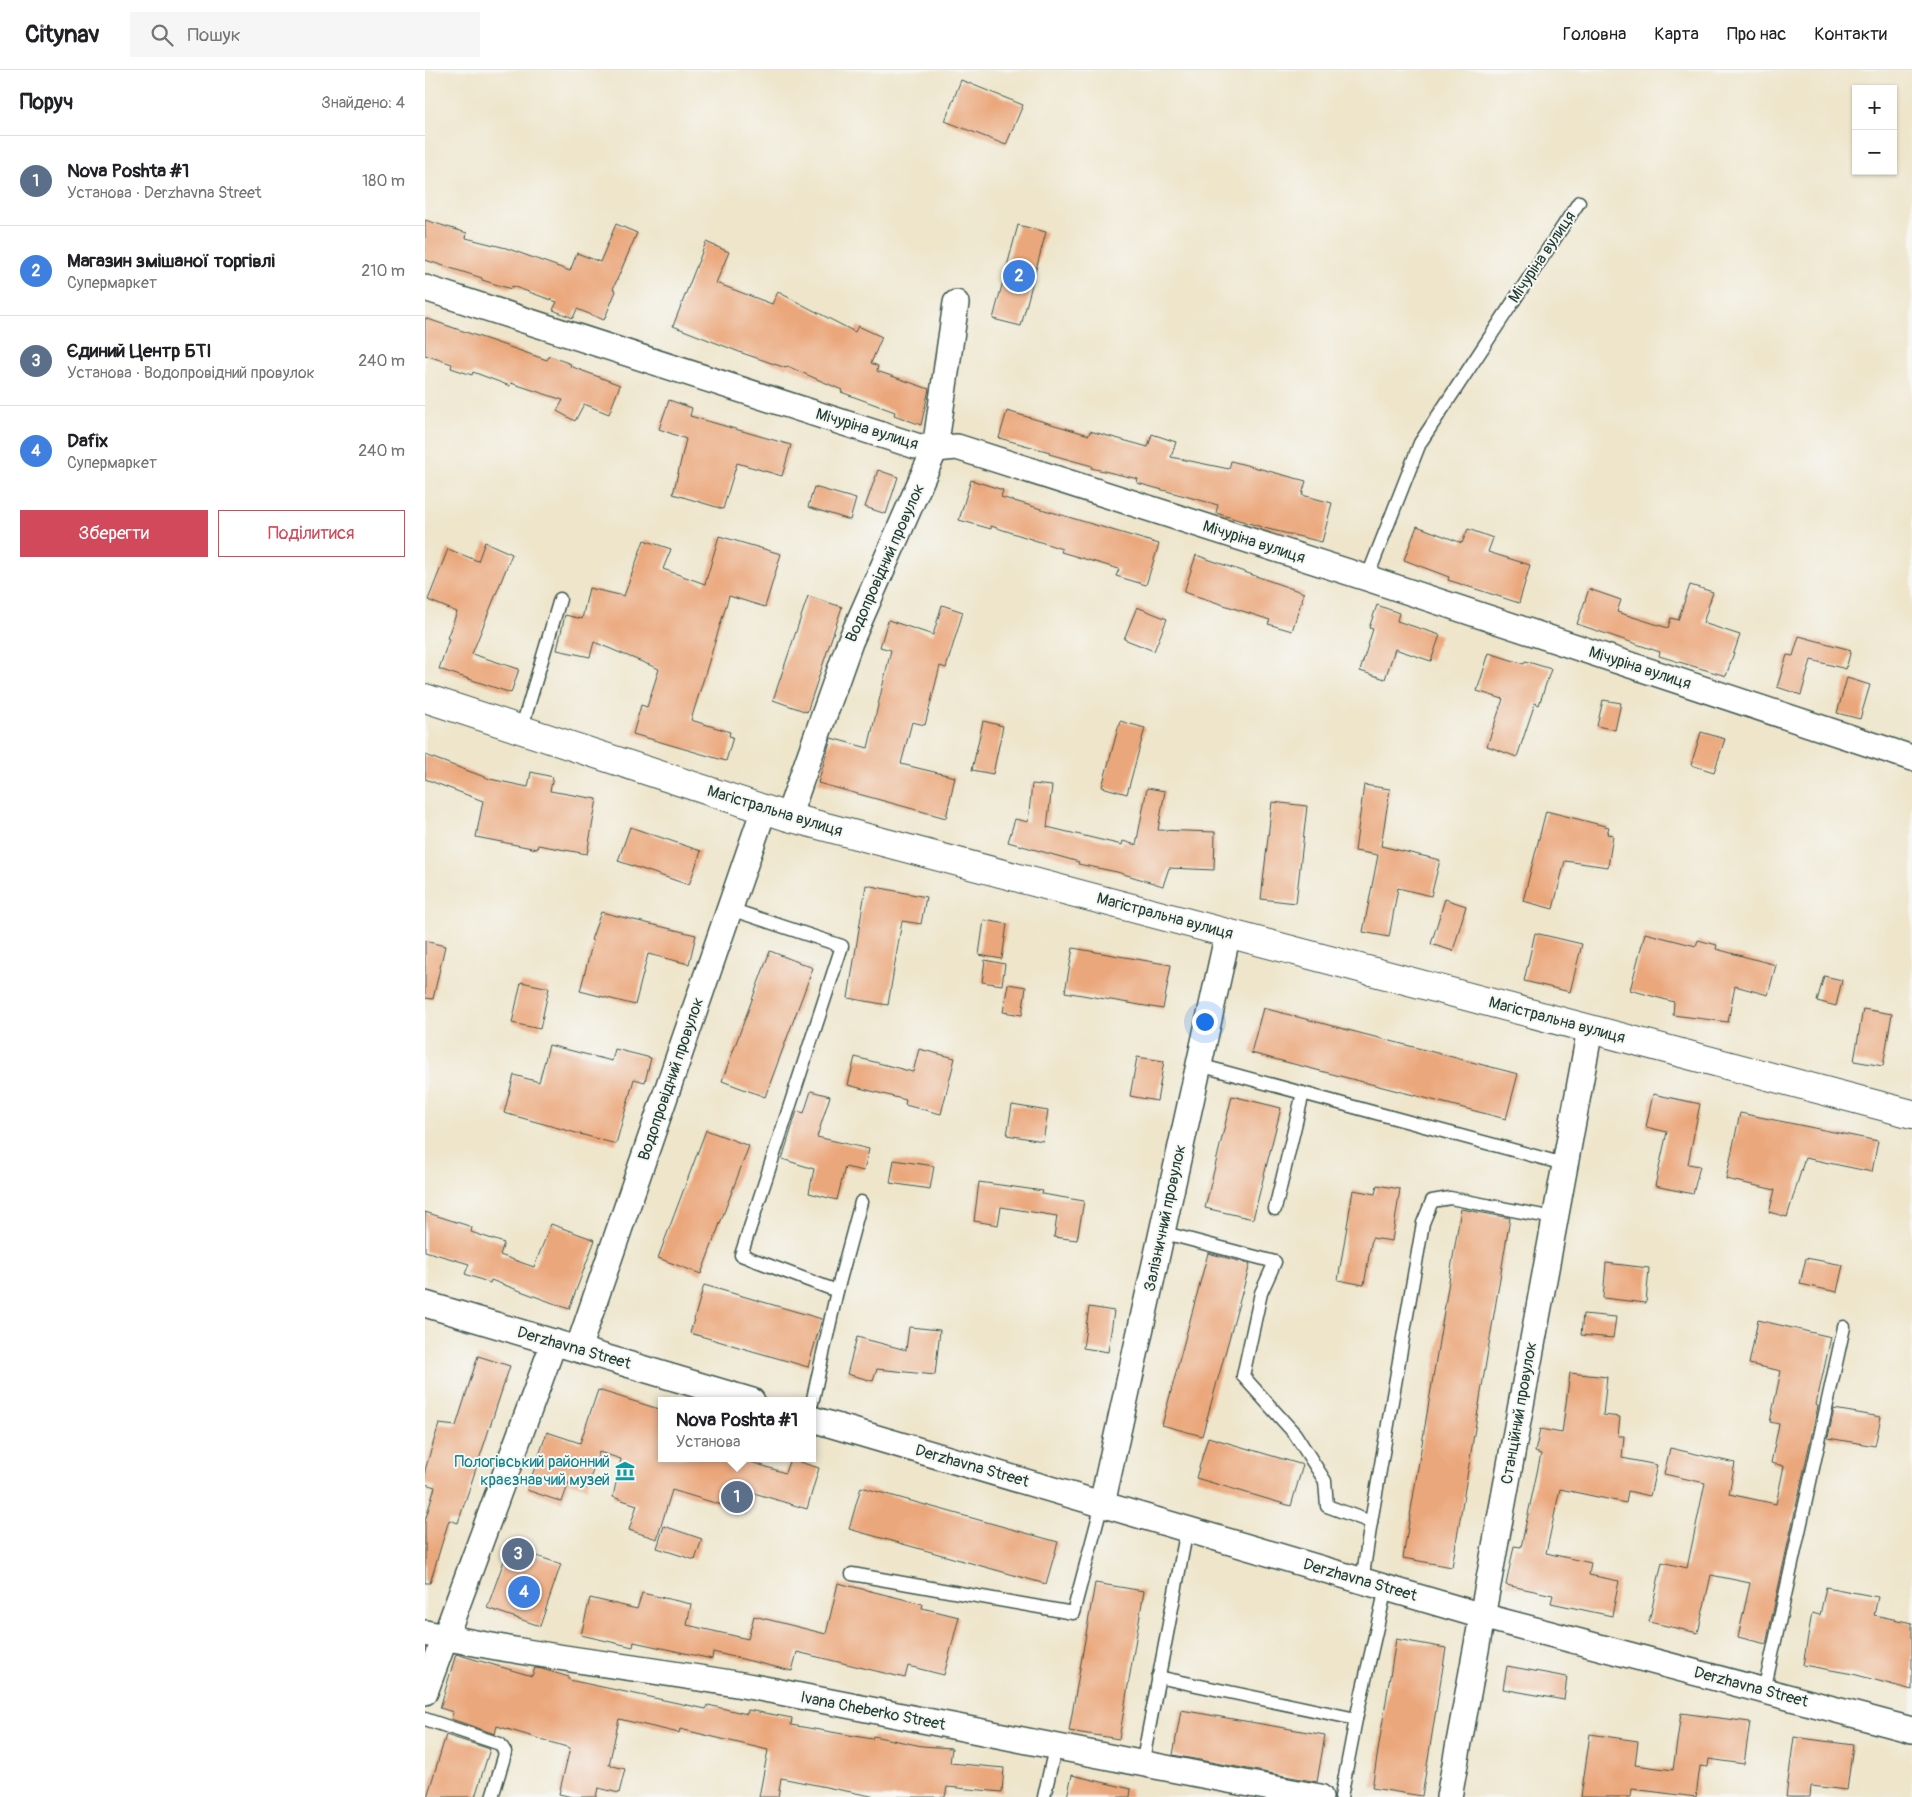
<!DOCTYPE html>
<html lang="uk">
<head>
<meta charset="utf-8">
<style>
  :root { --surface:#fff; --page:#f6f6f6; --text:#202124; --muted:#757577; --line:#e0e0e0; --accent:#d1495b }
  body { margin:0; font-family:Pangolin,sans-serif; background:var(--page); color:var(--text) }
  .controls { position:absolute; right:15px; top:15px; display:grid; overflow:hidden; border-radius:0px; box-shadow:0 1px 4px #0004 }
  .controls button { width:45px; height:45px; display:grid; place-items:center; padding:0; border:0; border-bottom:1px solid var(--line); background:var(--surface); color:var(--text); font:25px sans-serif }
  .you { position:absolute; left:779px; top:951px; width:18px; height:18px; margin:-12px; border:4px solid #fff; border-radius:50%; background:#1a73e8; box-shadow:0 0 0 8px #1a73e833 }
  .badge { display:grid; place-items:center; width:32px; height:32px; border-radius:50%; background:var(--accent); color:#fff; font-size:16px; font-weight:700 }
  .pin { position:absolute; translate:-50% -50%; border:2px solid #fff; box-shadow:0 1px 5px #0006 }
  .popup { position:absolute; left:233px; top:1327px; width:158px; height:65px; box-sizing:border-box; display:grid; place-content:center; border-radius:0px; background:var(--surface); filter:drop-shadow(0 1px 4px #0005); font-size:16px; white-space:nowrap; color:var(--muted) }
  .popup b { font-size:19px; color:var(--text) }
  .popup::after { content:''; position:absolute; left:50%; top:100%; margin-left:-10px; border:10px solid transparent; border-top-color:var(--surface) }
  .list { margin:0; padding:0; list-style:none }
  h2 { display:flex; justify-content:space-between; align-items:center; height:65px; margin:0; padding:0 20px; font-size:21px }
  h2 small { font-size:16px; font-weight:400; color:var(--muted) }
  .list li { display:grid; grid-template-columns:32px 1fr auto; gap:15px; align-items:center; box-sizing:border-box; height:90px; padding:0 20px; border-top:1px solid var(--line) }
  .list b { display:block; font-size:19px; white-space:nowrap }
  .list p { margin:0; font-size:16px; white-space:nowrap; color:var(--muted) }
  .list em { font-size:16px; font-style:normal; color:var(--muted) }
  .actions { display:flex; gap:10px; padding:15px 20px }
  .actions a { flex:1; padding:11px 0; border:1px solid var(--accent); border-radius:0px; text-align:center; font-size:18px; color:var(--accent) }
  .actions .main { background:var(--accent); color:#fff }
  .icon { flex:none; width:28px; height:28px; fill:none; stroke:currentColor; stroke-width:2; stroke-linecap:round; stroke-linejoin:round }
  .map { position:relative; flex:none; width:1487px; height:1727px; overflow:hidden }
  header { display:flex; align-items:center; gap:30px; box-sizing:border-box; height:70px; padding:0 25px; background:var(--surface); border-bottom:1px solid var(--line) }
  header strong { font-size:24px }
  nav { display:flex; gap:28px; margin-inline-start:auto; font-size:18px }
  .search { width:350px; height:45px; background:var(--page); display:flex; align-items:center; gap:12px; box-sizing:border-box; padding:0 18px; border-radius:0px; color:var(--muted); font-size:19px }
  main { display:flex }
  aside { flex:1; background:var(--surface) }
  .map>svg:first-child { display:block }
  .building { fill:#eba77b }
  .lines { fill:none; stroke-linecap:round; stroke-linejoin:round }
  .lane-casing { stroke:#3e564b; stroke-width:15 }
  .street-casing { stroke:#3e564b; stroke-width:28 }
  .secondary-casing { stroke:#3e564b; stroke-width:30 }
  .lane { stroke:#fff; stroke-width:12 }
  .street { stroke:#fff; stroke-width:25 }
  .secondary { stroke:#fff; stroke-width:28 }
  .labels { text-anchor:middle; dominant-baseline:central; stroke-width:4; stroke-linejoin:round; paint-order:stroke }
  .street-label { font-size:16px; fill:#1f3d34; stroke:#f6f6f2 }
  .culture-label { font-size:16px; fill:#0d838f; stroke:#f6f6f2; text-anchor:end }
</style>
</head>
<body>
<header>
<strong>Citynav</strong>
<div class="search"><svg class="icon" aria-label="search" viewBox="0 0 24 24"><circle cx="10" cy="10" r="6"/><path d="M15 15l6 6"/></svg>Пошук</div>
<nav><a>Головна</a><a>Карта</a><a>Про нас</a><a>Контакти</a></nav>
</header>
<main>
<aside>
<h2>Поруч<small>Знайдено: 4</small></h2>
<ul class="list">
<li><span class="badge" style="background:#5c6f8a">1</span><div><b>Nova Poshta #1</b><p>Установа · Derzhavna Street</p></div><em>180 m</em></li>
<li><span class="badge" style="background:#3f7fe0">2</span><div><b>Магазин змішаної торгівлі</b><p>Супермаркет</p></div><em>210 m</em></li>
<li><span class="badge" style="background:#5c6f8a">3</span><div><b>Єдиний Центр БТІ</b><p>Установа · Водопровідний провулок</p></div><em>240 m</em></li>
<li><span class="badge" style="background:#3f7fe0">4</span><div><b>Dafix</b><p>Супермаркет</p></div><em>240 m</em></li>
</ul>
<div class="actions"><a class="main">Зберегти</a><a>Поділитися</a></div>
</aside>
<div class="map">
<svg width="1487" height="1727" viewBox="0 0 1487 1727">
  <rect width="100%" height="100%" fill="#f6f6f2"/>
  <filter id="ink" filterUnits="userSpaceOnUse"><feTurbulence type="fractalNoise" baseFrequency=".02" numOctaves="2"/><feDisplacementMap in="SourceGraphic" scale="10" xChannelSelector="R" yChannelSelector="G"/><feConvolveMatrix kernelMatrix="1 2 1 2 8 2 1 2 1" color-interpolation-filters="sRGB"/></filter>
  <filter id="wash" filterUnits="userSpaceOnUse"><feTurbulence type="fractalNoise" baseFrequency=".0096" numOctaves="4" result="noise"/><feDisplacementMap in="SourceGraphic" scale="20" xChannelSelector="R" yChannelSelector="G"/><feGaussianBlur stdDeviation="1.12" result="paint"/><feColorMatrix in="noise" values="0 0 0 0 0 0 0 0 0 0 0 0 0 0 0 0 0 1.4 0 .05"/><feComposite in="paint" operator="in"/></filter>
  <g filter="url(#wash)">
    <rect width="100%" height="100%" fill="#eee5cb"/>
    <g id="blocks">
      <g class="building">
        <path d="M536 10 598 35 581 75 520 51Z"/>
        <path d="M0 150 42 163 41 168 81 178 145 201 152 183 175 192 191 154 212 163 188 219 191 221 179 250 152 239 148 248 128 240 132 232 87 216 86 219 57 210V208L0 190Z"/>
        <path d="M593 155 621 162 596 256 568 249Z"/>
        <path d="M281 172 304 182 291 213 347 234 353 222 430 262 433 256 457 267 446 293 453 296 452 301 504 319 496 355 469 345 470 342 416 322 417 320 362 296 361 298 317 283 248 256Z"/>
        <path d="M0 248 122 290 124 286 146 294 145 296 195 315 184 344 159 334 150 351 132 341 138 330 86 313 85 316 48 302 47 305 26 298 27 294 0 285Z"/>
        <path d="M244 330 267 338 265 346 366 375 357 406 312 393 298 439 248 424 261 369 234 359Z"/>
        <path d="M582 341 664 365 665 361 723 377 727 364 751 372 746 387 804 399 806 391 881 411 877 425 907 433 897 472 843 459 791 443 793 435 712 413 713 409 666 398 667 396 624 384 625 382 574 368Z"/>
        <path d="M453 400 473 407 461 444 440 437Z"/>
        <path d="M546 410 578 420 576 427 734 474 721 515 691 506 694 499 636 482 637 479 566 456V459L534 450Z"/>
        <path d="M389 417 431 429 425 450 383 437Z"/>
        <path d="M992 456 1037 473 1043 459 1068 468 1063 482 1105 495 1094 533 1023 510 1024 507 979 490Z"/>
        <path d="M294 466 356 484 340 537 304 526 266 650 305 662 304 666 308 667 301 691 208 664 216 635 222 637 234 599 169 572 165 587 132 580 140 545 157 549 164 518 199 526 219 470 246 479 238 499 280 514Z"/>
        <path d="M60 472 87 484 47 584 94 599 86 623 14 599 24 569 22 568 32 542 3 530 23 479 53 491Z"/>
        <path d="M771 485 879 523 867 561 843 554 845 550 759 522Z"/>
        <path d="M1265 515 1288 522 1278 553 1315 565 1301 606 1234 586 1235 582 1152 554 1164 519 1196 530 1192 542 1243 558 1246 548 1253 550Z"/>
        <path d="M383 526 417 537 382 642 348 630Z"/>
        <path d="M517 535 538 542 521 598 515 596 500 655 487 652 476 694 530 707 521 748 393 713 406 668 443 678 466 580 455 577 463 550 508 565Z"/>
        <path d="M952 535 974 543 972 551 1015 565 1006 591 970 579 960 609 935 601 948 559 944 558Z"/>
        <path d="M712 537 742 549 729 581 699 569Z"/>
        <path d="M1374 566 1426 580 1421 599 1386 590 1376 625 1352 617 1362 585 1368 586Z"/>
        <path d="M1064 583 1099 594 1100 591 1126 599 1114 635 1110 633 1092 687 1062 676 1078 629 1052 621Z"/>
        <path d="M1422 608 1445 615 1435 649 1412 643Z"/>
        <path d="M1178 630 1196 633 1190 660 1172 656Z"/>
        <path d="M558 651 578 656 568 704 547 700Z"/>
        <path d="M695 651 720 658 702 724 677 717Z"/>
        <path d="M1276 662 1300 669 1289 702 1266 695Z"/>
        <path d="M0 685 65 709 103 717 106 702 128 707 125 721 172 729 162 784 113 775 112 779 51 767 58 731 0 709Z"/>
        <path d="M607 714 627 716 622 757 697 775 698 771 711 775 722 718 740 721 733 760 790 762 789 800 744 798 738 816 692 802 653 794 654 792 583 772 590 749 603 752Z"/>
        <path d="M939 715 965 719 956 776 1015 790 1006 826 973 818 964 867 938 862 953 785 930 781Z"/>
        <path d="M847 732 882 736 871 833 836 829Z"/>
        <path d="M1121 741 1184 757 1182 764 1188 765 1183 797 1140 791 1128 839 1098 831Z"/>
        <path d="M205 757 276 781 264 815 193 791Z"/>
        <path d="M441 815 501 827 496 854 477 851 463 935 423 928Z"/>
        <path d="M1020 829 1041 836 1028 881 1006 874Z"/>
        <path d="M176 842 271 865 264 894 223 884 210 935 155 921 168 871 166 870Z"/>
        <path d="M559 850 582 854 577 889 554 885Z"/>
        <path d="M1110 863 1157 874 1145 922 1099 911Z"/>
        <path d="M1220 863 1271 876 1273 870 1292 875 1291 879 1351 895 1343 925 1310 916 1303 952 1248 945 1249 932 1205 920Z"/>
        <path d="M0 871 20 876 8 929 0 928Z"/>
        <path d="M648 878 746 895 738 939 640 922Z"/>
        <path d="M345 881 388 898 340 1027 297 1011Z"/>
        <path d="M560 890 580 894 577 915 557 912Z"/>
        <path d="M1399 906 1417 910 1411 936 1392 931Z"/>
        <path d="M96 912 124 918 115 959 87 953Z"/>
        <path d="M583 914 601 917 597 945 578 942Z"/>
        <path d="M838 938 1093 1004 1081 1049 826 983Z"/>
        <path d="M1438 939 1467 944 1458 996 1429 991Z"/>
        <path d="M124 975 187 991 190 979 226 988 220 1012 209 1009 191 1074 79 1043 89 1005 114 1012Z"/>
        <path d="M494 979 530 988 516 1044 480 1035 481 1030 423 1015 430 987 488 1002Z"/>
        <path d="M712 987 739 991 732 1031 705 1026Z"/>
        <path d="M386 1021 405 1026 392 1067 444 1079 439 1101 420 1097 412 1130 384 1123 389 1099 357 1089 372 1041 379 1043Z"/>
        <path d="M1228 1024 1275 1034 1263 1094 1275 1096 1268 1124 1230 1116 1242 1062 1221 1057Z"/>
        <path d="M807 1026 856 1038 828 1149 780 1138Z"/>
        <path d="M587 1035 623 1041 618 1071 582 1065Z"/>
        <path d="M1315 1043 1453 1071 1447 1102 1380 1088 1362 1147 1344 1142 1350 1120 1301 1109Z"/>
        <path d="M281 1060 324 1076 276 1204 233 1188Z"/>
        <path d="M469 1090 509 1096 505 1119 465 1113Z"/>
        <path d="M554 1112 618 1121 617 1124 659 1131 652 1170 629 1167 632 1146 576 1137 573 1155 549 1151Z"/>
        <path d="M952 1115 975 1119 967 1171 947 1168 939 1215 913 1210 928 1120 950 1124Z"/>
        <path d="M1036 1139 1085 1148 1027 1497 978 1488Z"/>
        <path d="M0 1142 47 1157 46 1162 79 1173 75 1185 109 1197 126 1154 170 1170 144 1239 66 1210 65 1213 40 1204 44 1194 0 1181Z"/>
        <path d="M783 1183 825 1194 777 1366 737 1355Z"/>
        <path d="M1381 1188 1418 1195 1412 1222 1375 1214Z"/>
        <path d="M1181 1193 1224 1198 1221 1233 1178 1228Z"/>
        <path d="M279 1215 397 1249 383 1297 265 1263Z"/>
        <path d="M664 1237 689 1241 683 1282 658 1278Z"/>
        <path d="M1158 1244 1191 1247 1188 1268 1156 1265Z"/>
        <path d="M1333 1250 1406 1267 1391 1335 1393 1336 1341 1574 1313 1567 1325 1513 1286 1505 1273 1563 1224 1552 1237 1492 1262 1498 1280 1413 1239 1404 1245 1378 1310 1393 1304 1424 1351 1434 1359 1396 1346 1393 1354 1354 1345 1352 1356 1301 1324 1294Z"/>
        <path d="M484 1257 515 1260 510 1305 452 1299 448 1311 422 1304 432 1267 481 1280Z"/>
        <path d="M53 1286 85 1296 33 1453 24 1450 5 1513H0V1451L10 1417 0 1414V1400L14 1354 31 1356Z"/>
        <path d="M1145 1303 1182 1307 1178 1345 1195 1347 1193 1366H1199L1197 1388 1232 1395 1225 1426 1203 1421 1201 1433 1135 1419 1121 1483 1166 1493 1164 1505 1194 1511 1187 1546 1126 1533 1128 1525 1081 1515 1089 1476 1096 1477 1116 1384 1110 1382 1115 1359 1137 1363Z"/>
        <path d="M173 1320 237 1340V1388H314L360 1403 365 1389 394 1398 382 1439 329 1423 323 1443 247 1420 232 1469 204 1460 212 1435 188 1427 196 1389 174 1382 162 1418 144 1412 137 1432 102 1420 122 1362 155 1373Z"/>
        <path d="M1409 1339 1456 1347 1450 1376 1403 1368Z"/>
        <path d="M783 1367 878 1395 866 1436 771 1408Z"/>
        <path d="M436 1417 633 1472 621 1514 424 1459Z"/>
        <path d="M239 1456 277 1469 270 1490 232 1478Z"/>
        <path d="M84 1477 136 1494 115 1556 62 1538Z"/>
        <path d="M413 1513 498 1534 497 1538 534 1547 519 1605 483 1596 480 1608 372 1582 367 1601 288 1582 287 1589 209 1572 208 1577 156 1565 165 1528 212 1539 217 1523 266 1534 262 1555 323 1569 329 1546 401 1564Z"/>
        <path d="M670 1513 719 1521 694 1669 644 1661Z"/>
        <path d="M1401 1517 1453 1527 1449 1545 1487 1553V1620L1428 1604 1378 1595 1387 1543 1395 1545Z"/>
        <path d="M971 1569 1021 1578 997 1726 947 1718Z"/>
        <path d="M31 1584 107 1606 110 1598 117 1599 144 1607V1610L281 1639 283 1635 322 1644 323 1640 367 1648 366 1655 447 1669 448 1666 497 1676 527 1678 525 1693 579 1698 577 1722 522 1717 520 1727H451L356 1708 353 1727H334L343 1680 255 1659 254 1663 194 1649 184 1695 200 1699 194 1723 173 1718 171 1727H147L134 1724 145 1678 72 1656 70 1664 26 1649 28 1642 15 1638Z"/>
        <path d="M1082 1596 1142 1607 1139 1630 1078 1619Z"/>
        <path d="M756 1640 900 1665 892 1712 748 1685Z"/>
        <path d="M1256 1643 1325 1652 1319 1694 1284 1689 1283 1697 1275 1696 1271 1727 1207 1719 1206 1727H1156L1165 1664 1213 1671 1210 1695 1248 1700Z"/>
        <path d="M21 1665 65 1679 50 1727H2Z"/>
        <path d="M1369 1667 1428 1675 1422 1720 1386 1716 1385 1727H1361Z"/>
        <path d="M647 1705 706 1719 705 1727H642Z"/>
      </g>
    </g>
  </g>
  <g filter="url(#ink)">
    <use href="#blocks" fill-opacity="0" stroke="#3e564b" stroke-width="1"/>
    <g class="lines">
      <defs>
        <g id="lane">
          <path d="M942 508 995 373 1154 132"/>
          <path d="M96 660 135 529"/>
          <path d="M305 839 417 876 316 1185 412 1221"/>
          <path d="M774 995 1139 1094"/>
          <path d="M850 1139 878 1023"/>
          <path d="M736 1162 850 1192 836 1223 818 1306 870 1364 900 1411 902 1436 946 1452"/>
          <path d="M387 1333 412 1221 436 1132"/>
          <path d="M427 1504 648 1543 677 1434"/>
          <path d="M937 1511 946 1452 998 1153 1007 1131 1025 1128 1129 1148"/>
          <path d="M733 1607 931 1649 961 1518"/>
          <path d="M1339 1621 1419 1257"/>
          <path d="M0 1649 75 1674 80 1682 79 1687 67 1727"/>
          <path d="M717 1695 762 1459"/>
          <path d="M619 1727 630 1678"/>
          <path d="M916 1727 931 1649"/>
        </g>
        <g id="street">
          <path d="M0 218 491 376 510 379 532 377 942 508 1487 688"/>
          <path d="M363 747 425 572 510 379 531 233"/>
          <path d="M0 1234 327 1331"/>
          <path d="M153 1279 339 739"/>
          <path d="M387 1349 1057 1546 1487 1660"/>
          <path d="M677 1434 803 863"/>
          <path d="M0 1563C110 1587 223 1598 334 1618 521 1654 707 1693 895 1727"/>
          <path d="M0 1622 129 1272"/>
          <path d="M1024 1727 1165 959"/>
        </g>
        <path id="secondary" d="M0 628 363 747 1487 1044"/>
      </defs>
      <use href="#lane" class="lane-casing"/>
      <use href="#street" class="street-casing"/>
      <use href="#secondary" class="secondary-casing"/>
      <use href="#lane" class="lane"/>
      <use href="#street" class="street"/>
      <use href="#secondary" class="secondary"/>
    </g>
  </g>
  <defs>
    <symbol id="museum-bare" viewBox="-9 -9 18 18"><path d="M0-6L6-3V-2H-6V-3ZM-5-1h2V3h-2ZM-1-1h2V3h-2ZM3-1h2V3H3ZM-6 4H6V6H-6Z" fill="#0f9aa8" stroke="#f6f6f2" stroke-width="2.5" paint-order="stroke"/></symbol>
  </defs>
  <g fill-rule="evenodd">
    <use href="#museum-bare" x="186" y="1387" width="28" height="28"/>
  </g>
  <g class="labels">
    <g class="street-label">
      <text transform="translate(1117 187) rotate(-56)">Мічуріна вулиця</text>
      <text transform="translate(442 359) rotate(17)">Мічуріна вулиця</text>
      <text transform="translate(829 472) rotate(18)">Мічуріна вулиця</text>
      <text transform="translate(460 493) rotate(-66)">Водопровідний провулок</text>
      <text transform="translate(1215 598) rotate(18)">Мічуріна вулиця</text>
      <text transform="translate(350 741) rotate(17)">Магістральна вулиця</text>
      <text transform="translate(740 846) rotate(15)">Магістральна вулиця</text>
      <text transform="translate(1132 950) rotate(15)">Магістральна вулиця</text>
      <text transform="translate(246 1009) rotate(-71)">Водопровідний провулок</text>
      <text transform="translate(740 1148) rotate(-78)">Залізничний провулок</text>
      <text transform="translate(149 1278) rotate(16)">Derzhavna Street</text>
      <text transform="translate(1094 1343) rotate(-80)">Станційний провулок</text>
      <text transform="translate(547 1396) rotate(16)">Derzhavna Street</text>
      <text transform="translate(935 1510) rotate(16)">Derzhavna Street</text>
      <text transform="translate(1326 1617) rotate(15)">Derzhavna Street</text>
      <text transform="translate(448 1641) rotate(11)">Ivana Cheberko Street</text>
    </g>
    <g class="culture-label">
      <text x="185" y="1392">Пологівський районний<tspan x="185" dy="18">краєзнавчий музей</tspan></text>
    </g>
  </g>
</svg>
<div class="controls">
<button>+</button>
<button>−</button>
</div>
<div class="you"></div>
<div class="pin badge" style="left:312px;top:1427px;background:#5c6f8a">1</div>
<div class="popup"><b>Nova Poshta #1</b>Установа</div>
<div class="pin badge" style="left:594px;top:206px;background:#3f7fe0">2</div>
<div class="pin badge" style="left:93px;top:1484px;background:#5c6f8a">3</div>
<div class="pin badge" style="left:99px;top:1522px;background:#3f7fe0">4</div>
</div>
</main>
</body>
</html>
